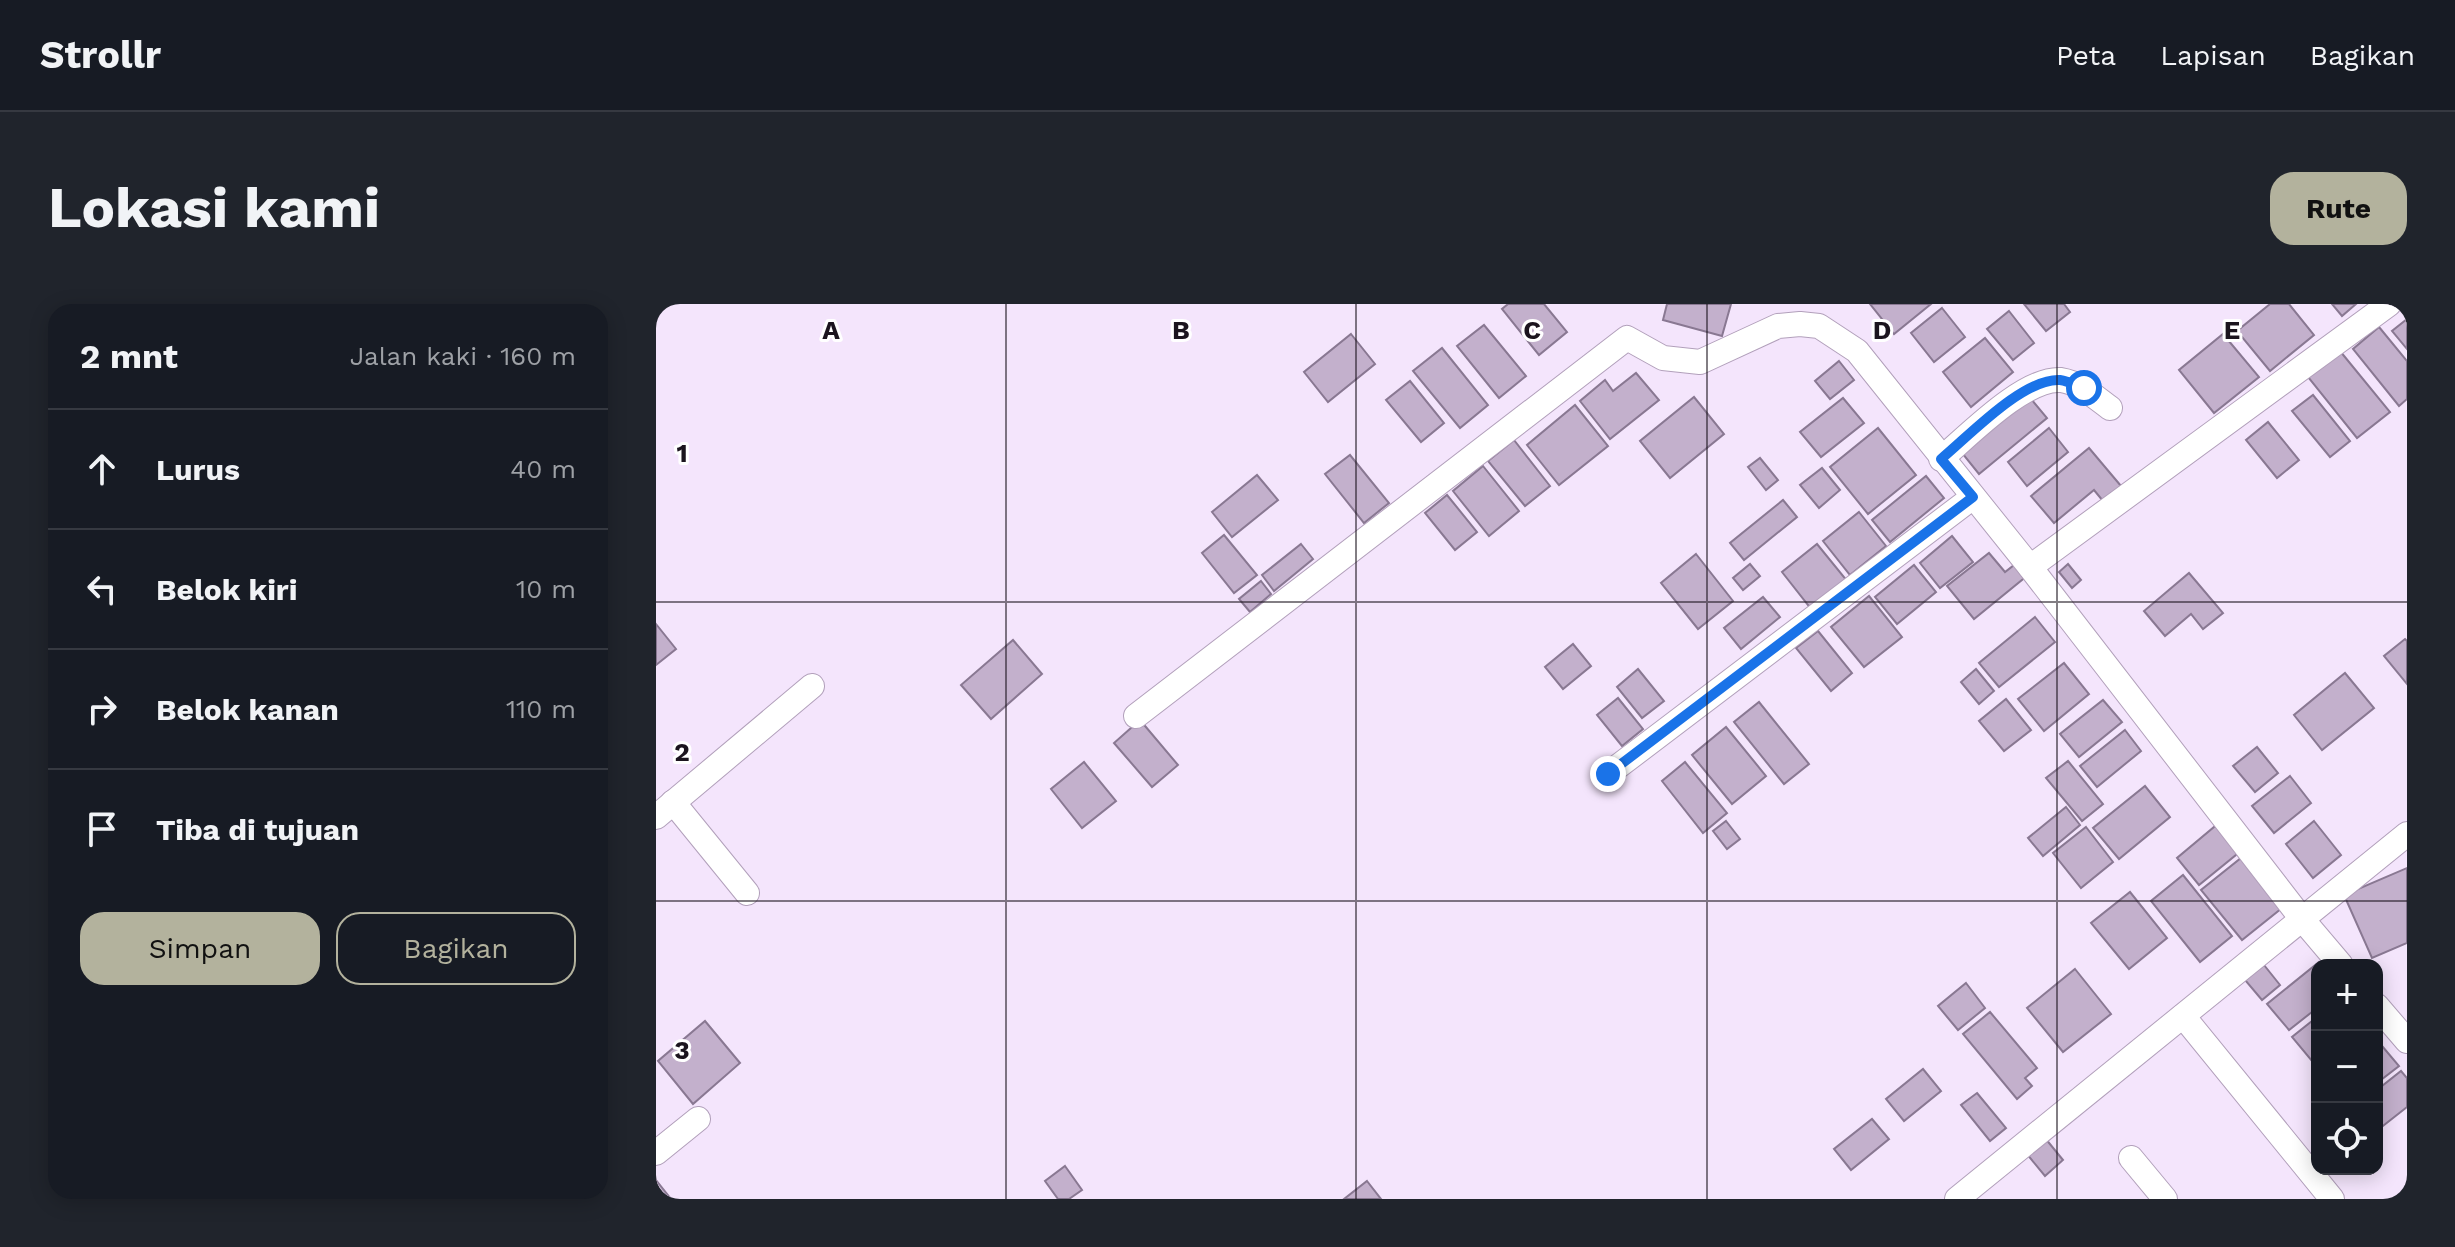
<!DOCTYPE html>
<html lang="id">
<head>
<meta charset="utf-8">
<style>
  :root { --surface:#171b24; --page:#20242c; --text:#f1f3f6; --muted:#9ea1a6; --line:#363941; --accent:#b3b29d }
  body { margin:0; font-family:"Work Sans",sans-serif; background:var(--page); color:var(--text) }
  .controls { position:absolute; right:24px; bottom:24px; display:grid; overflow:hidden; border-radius:16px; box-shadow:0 4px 20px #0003 }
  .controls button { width:72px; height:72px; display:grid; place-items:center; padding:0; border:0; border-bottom:2px solid var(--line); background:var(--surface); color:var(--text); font:40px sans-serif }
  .stop { position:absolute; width:24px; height:24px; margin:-18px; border:6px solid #1a73e8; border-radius:50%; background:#fff }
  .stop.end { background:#1a73e8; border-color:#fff; box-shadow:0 2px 8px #0008 }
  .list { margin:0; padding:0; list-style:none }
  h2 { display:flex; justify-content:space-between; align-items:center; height:104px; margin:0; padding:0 32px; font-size:34px }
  h2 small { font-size:26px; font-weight:400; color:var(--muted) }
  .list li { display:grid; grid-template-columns:52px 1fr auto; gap:24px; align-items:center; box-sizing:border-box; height:120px; padding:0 32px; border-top:2px solid var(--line) }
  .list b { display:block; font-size:30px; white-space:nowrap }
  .list em { font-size:26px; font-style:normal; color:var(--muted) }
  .actions { display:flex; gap:16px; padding:24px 32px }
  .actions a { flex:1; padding:18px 0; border:2px solid var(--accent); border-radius:24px; text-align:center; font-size:28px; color:var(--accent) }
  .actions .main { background:var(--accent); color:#111 }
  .icon { flex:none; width:44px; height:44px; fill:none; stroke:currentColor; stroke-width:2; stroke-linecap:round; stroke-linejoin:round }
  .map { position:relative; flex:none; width:1751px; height:895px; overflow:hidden; border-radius:24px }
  header { display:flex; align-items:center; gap:48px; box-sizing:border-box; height:112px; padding:0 40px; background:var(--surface); border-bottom:2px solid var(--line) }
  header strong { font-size:38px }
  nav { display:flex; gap:44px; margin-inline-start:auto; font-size:28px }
  .intro { display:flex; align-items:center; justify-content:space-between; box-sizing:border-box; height:192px; padding:0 48px }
  h1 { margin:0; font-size:56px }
  .button { padding:20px 36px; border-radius:24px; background:var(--accent); color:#111; font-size:28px; font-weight:700 }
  main { display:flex; gap:48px; padding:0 48px }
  aside { flex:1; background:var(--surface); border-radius:24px; box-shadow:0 4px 20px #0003 }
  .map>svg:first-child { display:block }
  .building { fill:#c3b0cc; stroke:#897892; stroke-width:2 }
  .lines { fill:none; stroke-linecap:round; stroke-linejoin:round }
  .street-casing { stroke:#b2a0bb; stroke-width:26 }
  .street { stroke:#fff; stroke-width:24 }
  .route { stroke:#1a73e8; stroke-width:10 }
  .grid { fill:none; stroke:#1b141e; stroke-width:2; stroke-opacity:0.55 }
  .grid-label { font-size:26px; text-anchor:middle; font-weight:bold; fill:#1b141e; stroke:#fff; stroke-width:6; stroke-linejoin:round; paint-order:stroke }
</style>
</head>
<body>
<header>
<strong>Strollr</strong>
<nav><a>Peta</a><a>Lapisan</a><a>Bagikan</a></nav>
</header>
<div class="intro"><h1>Lokasi kami</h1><a class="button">Rute</a></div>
<main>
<aside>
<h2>2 mnt<small>Jalan kaki · 160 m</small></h2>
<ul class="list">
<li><svg class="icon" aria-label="ahead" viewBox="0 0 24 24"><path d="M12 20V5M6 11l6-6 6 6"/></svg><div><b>Lurus</b></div><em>40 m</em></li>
<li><svg class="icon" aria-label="left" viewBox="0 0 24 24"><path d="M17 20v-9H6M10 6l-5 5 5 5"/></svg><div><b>Belok kiri</b></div><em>10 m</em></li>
<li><svg class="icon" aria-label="right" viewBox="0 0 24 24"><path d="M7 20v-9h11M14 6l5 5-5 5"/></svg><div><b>Belok kanan</b></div><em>110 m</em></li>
<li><svg class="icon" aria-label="arrive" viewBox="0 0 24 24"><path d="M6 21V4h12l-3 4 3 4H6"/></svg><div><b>Tiba di tujuan</b></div></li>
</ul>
<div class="actions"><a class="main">Simpan</a><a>Bagikan</a></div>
</aside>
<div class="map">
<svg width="1751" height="895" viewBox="0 0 1751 895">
  <rect width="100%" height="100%" fill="#f4e5fc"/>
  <g class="building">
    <path d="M852 0H888L911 28 883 51 846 5Z"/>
    <path d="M1011 0H1075L1066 32 1007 16Z"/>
    <path d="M1214 0H1275L1238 30Z"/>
    <path d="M1368 0H1408L1414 8 1390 27Z"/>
    <path d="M1614 0H1633L1658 31 1614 67 1581 27Z"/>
    <path d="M1676 0H1700L1686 12Z"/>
    <path d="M1286 4 1309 33 1278 58 1255 29Z"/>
    <path d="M1353 7 1378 39 1357 56 1331 25Z"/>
    <path d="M1751 15V45L1736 27Z"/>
    <path d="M828 21 870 72 843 94 801 42Z"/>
    <path d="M1723 23 1751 57V95L1743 102 1697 45Z"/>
    <path d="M695 30 719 60 672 98 648 68Z"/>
    <path d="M1567 30 1603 73 1558 109 1523 66Z"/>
    <path d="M1329 34 1357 68 1315 103 1287 68Z"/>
    <path d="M786 44 832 101 804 124 757 67Z"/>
    <path d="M1684 47 1734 108 1701 134 1652 73Z"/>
    <path d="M1183 57 1198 76 1174 95 1159 77Z"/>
    <path d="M980 69 1003 96 954 135 924 97 949 76 957 87Z"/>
    <path d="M754 77 788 119 765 138 730 96Z"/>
    <path d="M1370 89 1391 114 1323 170 1302 144Z"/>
    <path d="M1657 91 1694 137 1674 153 1636 107Z"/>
    <path d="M1038 93 1068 130 1014 174 984 137Z"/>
    <path d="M1187 94 1208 119 1165 153 1144 128Z"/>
    <path d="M919 101 952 142 903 181 871 141Z"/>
    <path d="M1612 118 1643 156 1621 174 1590 136Z"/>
    <path d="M1222 124 1260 171 1212 210 1174 163Z"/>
    <path d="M1393 124 1412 148 1371 182 1352 158Z"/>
    <path d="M858 136 894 182 869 202 832 157Z"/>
    <path d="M1433 144 1465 182 1447 197 1438 186 1398 219 1375 192Z"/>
    <path d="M694 151 733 199 708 219 669 170Z"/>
    <path d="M1104 154 1122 176 1110 186 1092 163Z"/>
    <path d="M827 162 863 207 833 232 797 187Z"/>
    <path d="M1166 164 1184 186 1163 204 1144 181Z"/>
    <path d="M601 171 622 196 576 233 556 208Z"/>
    <path d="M1270 172 1288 194 1234 238 1216 216Z"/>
    <path d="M791 191 821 228 799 246 769 209Z"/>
    <path d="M1127 196 1141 213 1088 256 1074 239Z"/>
    <path d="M1203 208 1230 242 1194 271 1167 237Z"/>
    <path d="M568 231 601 271 578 289 546 249Z"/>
    <path d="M1296 232 1317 258 1284 284 1264 259Z"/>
    <path d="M645 240 657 255 618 287 606 271Z"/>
    <path d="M1161 240 1192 278 1156 306 1126 268Z"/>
    <path d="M1333 249 1349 268 1362 258 1372 271 1318 315 1291 282Z"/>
    <path d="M1040 250 1077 297 1042 325 1005 279Z"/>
    <path d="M1094 260 1104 272 1087 286 1077 274Z"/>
    <path d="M1412 260 1425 276 1416 284 1403 268Z"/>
    <path d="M1258 261 1280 288 1241 320 1219 293Z"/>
    <path d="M1533 269 1567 309 1547 325 1535 310 1509 332 1488 307Z"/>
    <path d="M605 277 615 290 594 308 583 295Z"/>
    <path d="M1213 292 1246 333 1208 363 1175 323Z"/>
    <path d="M1107 293 1124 313 1085 345 1068 324Z"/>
    <path d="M1379 313 1399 338 1343 383 1323 359Z"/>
    <path d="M0 320 20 345 0 361Z"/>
    <path d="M1162 327 1196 369 1175 387 1140 344Z"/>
    <path d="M1749 335 1751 337V380L1728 352Z"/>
    <path d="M357 336 386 370 335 415 305 381Z"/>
    <path d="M917 340 935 362 907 385 889 363Z"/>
    <path d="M1408 359 1433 390 1388 427 1362 395Z"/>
    <path d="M982 365 1008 397 986 414 961 383Z"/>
    <path d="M1320 365 1338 387 1323 400 1305 378Z"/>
    <path d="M1689 369 1718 404 1666 446 1638 411Z"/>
    <path d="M962 394 987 425 966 442 941 411Z"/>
    <path d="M1350 395 1375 426 1348 447 1323 417Z"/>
    <path d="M1447 396 1466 418 1423 453 1404 430Z"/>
    <path d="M1103 398 1153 460 1128 480 1078 418Z"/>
    <path d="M484 416 522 461 496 483 458 439Z"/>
    <path d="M1070 423 1110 472 1076 500 1036 451Z"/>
    <path d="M1469 426 1485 447 1441 483 1424 462Z"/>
    <path d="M1601 443 1622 469 1599 488 1577 462Z"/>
    <path d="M1412 457 1447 500 1426 517 1390 474Z"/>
    <path d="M428 458 460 497 426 524 395 485Z"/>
    <path d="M1029 458 1071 509 1047 529 1006 477Z"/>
    <path d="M1634 472 1655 499 1618 529 1596 502Z"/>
    <path d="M1489 482 1514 513 1463 555 1437 524Z"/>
    <path d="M1410 503 1424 521 1387 552 1372 534Z"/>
    <path d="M1070 517 1084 535 1071 545 1057 527Z"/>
    <path d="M1658 517 1685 551 1657 574 1630 540Z"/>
    <path d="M1564 518 1586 546 1543 581 1521 554Z"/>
    <path d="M1430 523 1457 558 1425 584 1397 549Z"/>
    <path d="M1590 550 1631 600 1586 636 1545 586Z"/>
    <path d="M1751 564V639L1716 654 1688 591Z"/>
    <path d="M1527 571 1576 632 1544 658 1495 597Z"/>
    <path d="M1474 588 1511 634 1473 665 1435 619Z"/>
    <path d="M1663 658 1665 661H1661V704L1633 726 1611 700Z"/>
    <path d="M1608 661 1624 681 1606 696 1589 676Z"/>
    <path d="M1419 665 1455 710 1407 748 1371 704Z"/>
    <path d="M1310 679 1329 704 1302 726 1282 702Z"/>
    <path d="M1334 708 1381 764 1369 774 1376 782 1361 795 1307 730Z"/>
    <path d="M1661 713V763L1636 733Z"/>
    <path d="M49 717 84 759 37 800 2 757Z"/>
    <path d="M1721 736 1743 762 1721 779Z"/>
    <path d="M1267 765 1285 787 1248 817 1230 795Z"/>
    <path d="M1745 767 1751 774V803L1723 825 1721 786Z"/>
    <path d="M1321 789 1350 824 1334 837 1305 801Z"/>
    <path d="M1216 815 1233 835 1195 866 1178 845Z"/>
    <path d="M1389 834 1407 856 1389 872 1370 849Z"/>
    <path d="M409 862 426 886 413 895H402L389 877Z"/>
    <path d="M0 876 15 895H0Z"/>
    <path d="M711 877 725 895H688Z"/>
  </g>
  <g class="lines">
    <defs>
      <g id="street">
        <path d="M1285 155C1312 132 1369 73 1405 76 1424 79 1439 93 1454 104"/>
        <path d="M1374 263 1733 0"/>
        <path d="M480 412 971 34 1007 54 1044 58 1122 22 1144 20 1163 22 1201 47 1374 263 1646 615 1685 661"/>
        <path d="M952 470 1317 193"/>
        <path d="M17 498 91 589"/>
        <path d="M0 513 156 382"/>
        <path d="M1721 702 1751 737"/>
        <path d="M1527 712 1676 895"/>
        <path d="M0 849 42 815"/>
        <path d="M1475 854 1509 895"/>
        <path d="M1301 895 1751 530"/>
      </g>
    </defs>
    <use href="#street" class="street-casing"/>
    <use href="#street" class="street"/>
  </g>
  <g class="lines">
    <path class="route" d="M952 470 1317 193 1285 155C1313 132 1367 74 1404 76 1411 77 1420 81 1428 84"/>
  </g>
  <path class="grid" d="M350 0V895M700 0V895M1051 0V895M1401 0V895M0 298H1751M0 597H1751"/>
  <g class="grid-label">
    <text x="175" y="35">A</text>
    <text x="525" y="35">B</text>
    <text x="876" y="35">C</text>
    <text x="1226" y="35">D</text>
    <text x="1576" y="35">E</text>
    <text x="26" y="158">1</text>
    <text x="26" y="457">2</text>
    <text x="26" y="755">3</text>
  </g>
</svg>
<div class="controls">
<button>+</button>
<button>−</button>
<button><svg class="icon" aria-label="locate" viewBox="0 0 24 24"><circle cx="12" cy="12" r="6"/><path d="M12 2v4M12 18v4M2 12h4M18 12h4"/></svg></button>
</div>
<div class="stop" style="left:1428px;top:84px"></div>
<div class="stop end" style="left:952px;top:470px"></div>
</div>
</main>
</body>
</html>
